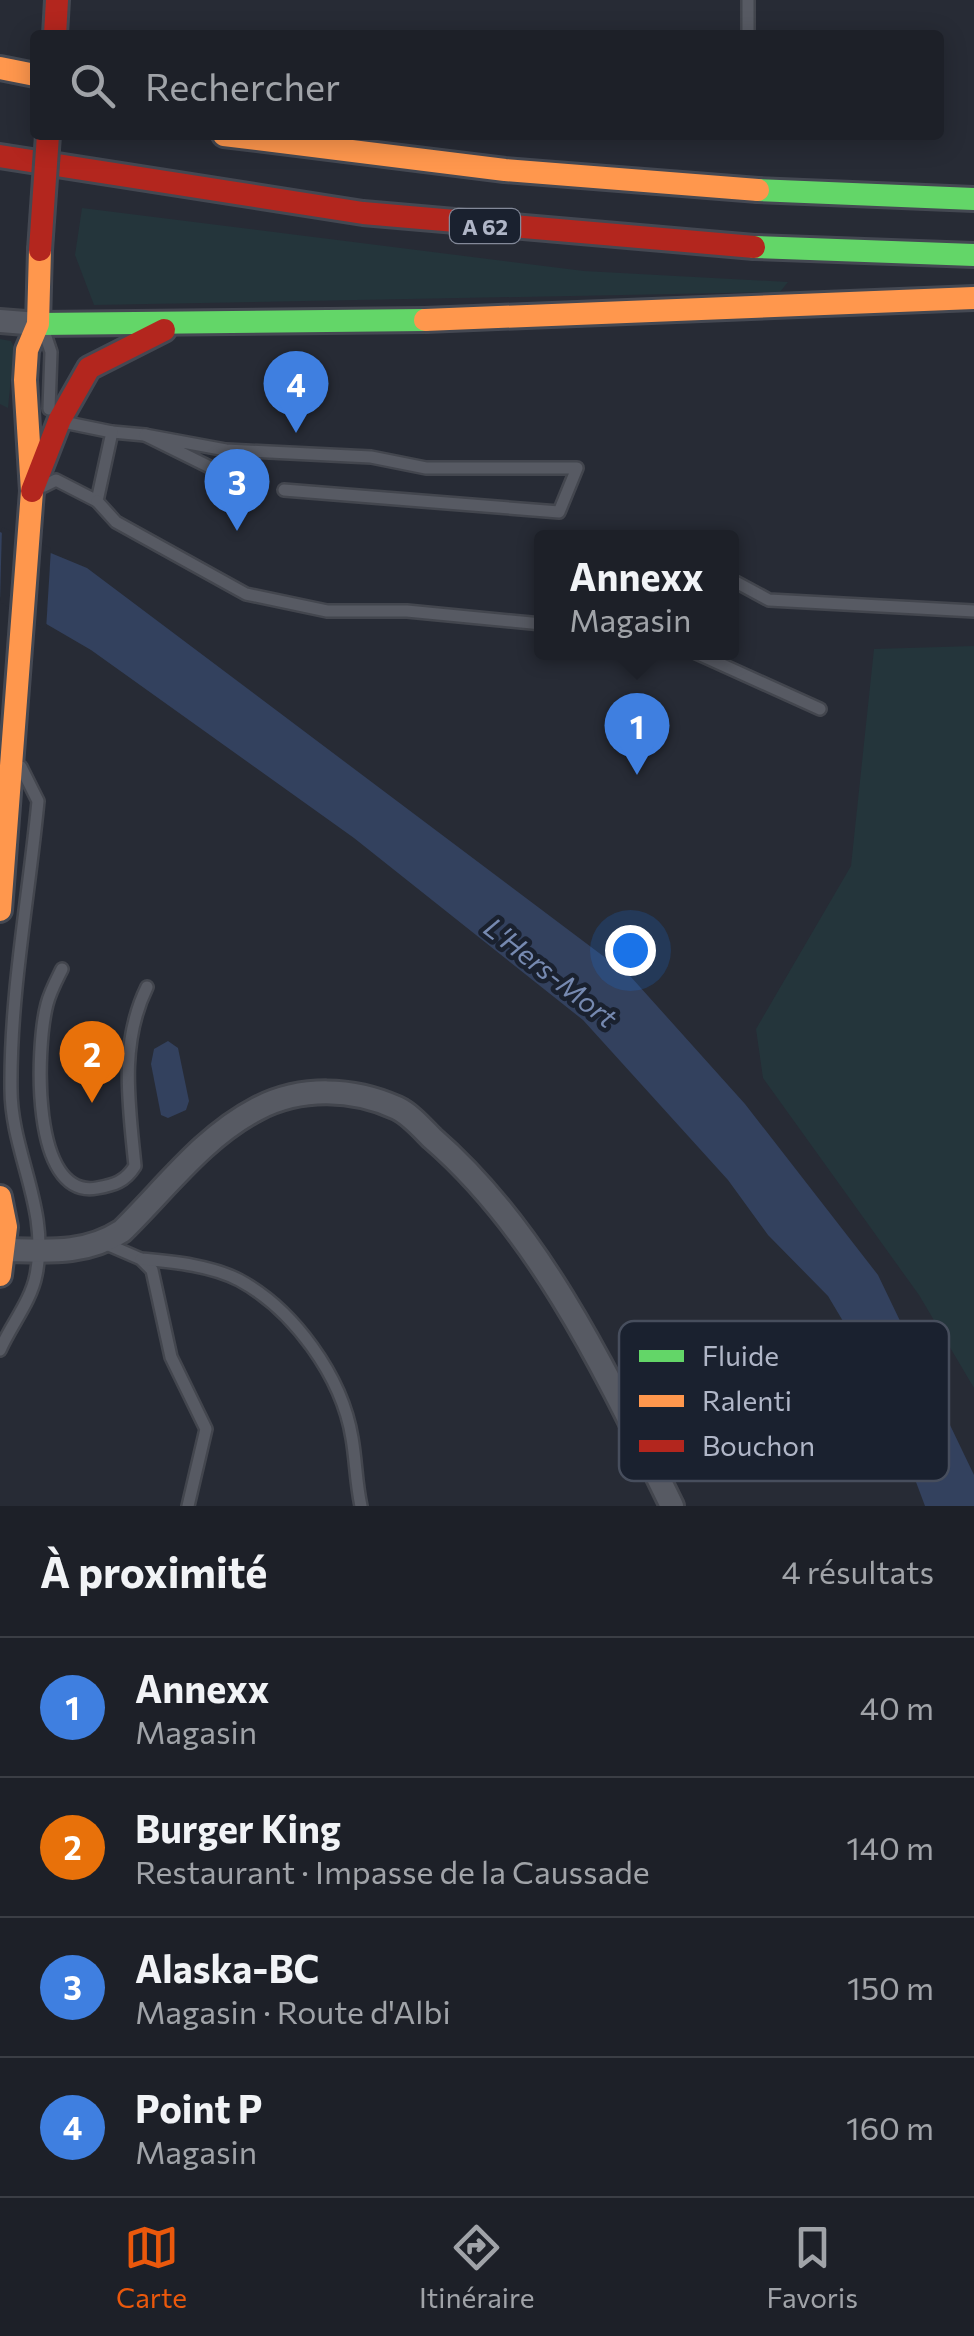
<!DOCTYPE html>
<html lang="fr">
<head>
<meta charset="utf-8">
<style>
  :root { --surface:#1d2028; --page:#252830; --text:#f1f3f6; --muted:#a0a3a8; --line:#3b3e45; --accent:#ea580c }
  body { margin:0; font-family:Commissioner,sans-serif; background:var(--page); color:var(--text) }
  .you { position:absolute; left:630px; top:950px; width:35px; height:35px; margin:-25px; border:8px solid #fff; border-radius:50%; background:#1a73e8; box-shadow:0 0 0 15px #1a73e833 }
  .badge { display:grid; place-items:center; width:65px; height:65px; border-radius:50%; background:var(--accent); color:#fff; font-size:32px; font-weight:700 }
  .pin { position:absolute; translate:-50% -82px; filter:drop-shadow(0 2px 5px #0008) }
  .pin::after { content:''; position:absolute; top:52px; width:35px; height:30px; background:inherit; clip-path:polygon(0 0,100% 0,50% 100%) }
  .popup { position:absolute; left:534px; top:530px; width:205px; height:130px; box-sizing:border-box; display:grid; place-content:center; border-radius:10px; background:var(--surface); filter:drop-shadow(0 2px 8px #0005); font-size:32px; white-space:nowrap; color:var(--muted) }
  .popup b { font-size:38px; color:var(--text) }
  .popup::after { content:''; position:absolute; left:50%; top:100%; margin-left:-20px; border:20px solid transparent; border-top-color:var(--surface) }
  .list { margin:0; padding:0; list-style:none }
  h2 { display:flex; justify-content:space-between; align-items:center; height:130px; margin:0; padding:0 40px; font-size:42px }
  h2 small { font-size:32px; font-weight:400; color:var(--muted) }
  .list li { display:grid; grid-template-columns:65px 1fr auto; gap:30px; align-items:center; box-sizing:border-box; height:140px; padding:0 40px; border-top:2px solid var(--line) }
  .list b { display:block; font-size:38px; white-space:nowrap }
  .list p { margin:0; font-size:32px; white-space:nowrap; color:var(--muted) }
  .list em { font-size:32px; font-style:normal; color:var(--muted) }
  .icon { flex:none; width:55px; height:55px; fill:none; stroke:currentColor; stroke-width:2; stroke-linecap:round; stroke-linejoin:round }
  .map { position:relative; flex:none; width:974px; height:1506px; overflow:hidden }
  .search { position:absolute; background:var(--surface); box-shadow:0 5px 25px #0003; left:30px; right:30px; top:30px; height:110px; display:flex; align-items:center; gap:25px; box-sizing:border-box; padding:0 35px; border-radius:10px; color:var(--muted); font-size:38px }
  .sheet { height:690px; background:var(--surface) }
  nav { display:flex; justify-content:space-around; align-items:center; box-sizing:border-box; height:140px; border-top:2px solid var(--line); background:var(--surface); font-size:28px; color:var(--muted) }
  nav a { display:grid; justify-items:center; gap:5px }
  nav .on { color:var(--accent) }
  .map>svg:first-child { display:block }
  .green { fill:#24353b }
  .water { fill:#33415e }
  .pier { fill:#272b35 }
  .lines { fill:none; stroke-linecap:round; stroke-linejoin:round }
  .lane-casing { stroke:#43464e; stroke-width:16 }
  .street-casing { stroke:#43464e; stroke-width:28 }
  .fast-casing { stroke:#444852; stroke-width:28 }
  .slow-casing { stroke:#444852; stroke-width:28 }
  .jam-casing { stroke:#444852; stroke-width:28 }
  .lane { stroke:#575a63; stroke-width:11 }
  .street { stroke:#575a63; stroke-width:22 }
  .fast { stroke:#63d668; stroke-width:22 }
  .slow { stroke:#ff974d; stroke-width:22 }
  .jam { stroke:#b3261e; stroke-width:22 }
  .jam-bridge-casing { stroke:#444852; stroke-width:28; stroke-linecap:butt }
  .jam-bridge { stroke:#b3261e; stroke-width:22 }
  .labels { text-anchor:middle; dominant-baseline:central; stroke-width:9; stroke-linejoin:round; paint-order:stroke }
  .shield { fill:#1a212f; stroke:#838999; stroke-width:2.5 }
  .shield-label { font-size:22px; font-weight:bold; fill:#b0b6c7 }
  .water-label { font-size:28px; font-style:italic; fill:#7689b0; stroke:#1a212f }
  .key { fill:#1a212f; stroke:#474e5d; stroke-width:2.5 }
  .key-label { font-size:28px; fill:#b0b6c7 }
</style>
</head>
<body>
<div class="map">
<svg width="974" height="1506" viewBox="0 0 974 1506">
  <rect width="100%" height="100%" fill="#272b35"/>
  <g class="green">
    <path d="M82 208 584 271 788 282 780 292 94 305 75 255Z"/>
    <path d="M0 339 11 341 14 347 8 408 0 404Z"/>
    <path d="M974 646V1388L919 1295 763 1078 756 1029 851 866 874 649Z"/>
  </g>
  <g class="water">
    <path d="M0 532 87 568 631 977 745 1104 878 1275 974 1475V1506H925L877 1378 828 1296 768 1235 728 1180 583 1020 354 838 91 650 0 597Z"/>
    <path d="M168 1041 178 1048 189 1101 186 1110 168 1118 161 1115 151 1064 154 1049Z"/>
  </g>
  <path class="pier" d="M2 527 51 548 46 630 0 602Z"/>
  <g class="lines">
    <defs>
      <g id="lane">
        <path d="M748 35V0"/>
        <path d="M45 334 51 352 49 409"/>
        <path d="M112 432 145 435"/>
        <path d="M242 483 145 435 226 450 371 457 426 468H577L559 512 284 490"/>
        <path d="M44 486 56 480 97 501 112 432 68 423"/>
        <path d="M97 501 116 522 246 594 327 611H407L542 624"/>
        <path d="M732 580 769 600 974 611"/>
        <path d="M694 652 820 709"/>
        <path d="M62 969C56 981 50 992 47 1004 36 1046 30 1200 97 1188 114 1185 125 1182 135 1166 129 1105 119 1044 147 987"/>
        <path d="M104 1243 141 1259 152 1270 171 1357 206 1429 188 1506"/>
        <path d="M141 1259C173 1262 210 1265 239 1280 293 1309 342 1376 352 1438 356 1461 356 1483 361 1506"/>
        <path d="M0 1350C11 1325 31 1301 36 1275 50 1209 11 1153 11 1089 10 993 29 896 38 801L21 767"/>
      </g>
      <g id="street">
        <path d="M0 321 38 324"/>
        <path d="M5 1250C47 1251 85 1255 122 1231 165 1189 203 1137 257 1109 301 1086 353 1088 397 1108 410 1114 422 1128 432 1138 542 1233 609 1378 672 1506"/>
      </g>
      <g id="fast">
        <path d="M758 190 974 199"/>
        <path d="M754 247 974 255"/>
        <path d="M38 324 425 320"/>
      </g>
      <g id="slow">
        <path d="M0 68 35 75"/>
        <path d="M224 135 505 170 758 190"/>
        <path d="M425 320 974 298"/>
        <path d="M0 910 32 491 25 380 27 350 38 324 40 250"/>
        <path d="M0 1197 6 1227 0 1275"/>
      </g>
      <g id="jam">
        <path d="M55 35 57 0"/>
        <path d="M0 156 363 213 754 247"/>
        <path d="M32 491 60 419 89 368 164 330"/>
      </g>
    </defs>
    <use href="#lane" class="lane-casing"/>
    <use href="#street" class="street-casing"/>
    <use href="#fast" class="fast-casing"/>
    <use href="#slow" class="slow-casing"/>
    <use href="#jam" class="jam-casing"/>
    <use href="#lane" class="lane"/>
    <use href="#street" class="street"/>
    <use href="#fast" class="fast"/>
    <use href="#slow" class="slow"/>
    <use href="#jam" class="jam"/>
    <defs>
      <path id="jam-bridge" d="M40 250 48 135"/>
    </defs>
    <use href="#jam-bridge" class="jam-bridge-casing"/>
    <use href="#jam-bridge" class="jam-bridge"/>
  </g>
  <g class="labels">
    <rect class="shield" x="450" y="209" width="70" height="34" rx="8"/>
    <g class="shield-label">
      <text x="485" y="226">A 62</text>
    </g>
    <g class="water-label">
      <text transform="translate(551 972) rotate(38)">L'Hers-Mort</text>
    </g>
  </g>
  <rect x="619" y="1321" width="330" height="160" rx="15" class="key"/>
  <rect x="639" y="1350" width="45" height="12" fill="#63d668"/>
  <rect x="639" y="1395" width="45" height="12" fill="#ff974d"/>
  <rect x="639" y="1440" width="45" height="12" fill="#b3261e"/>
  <g class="key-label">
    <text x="702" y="1366">Fluide</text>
    <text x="702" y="1411">Ralenti</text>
    <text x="702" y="1456">Bouchon</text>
  </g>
</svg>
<div class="you"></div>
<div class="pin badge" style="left:637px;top:775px;background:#3f7fe0">1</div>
<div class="popup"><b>Annexx</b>Magasin</div>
<div class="pin badge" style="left:92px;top:1103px;background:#e8710a">2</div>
<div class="pin badge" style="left:237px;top:531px;background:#3f7fe0">3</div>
<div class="pin badge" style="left:296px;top:433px;background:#3f7fe0">4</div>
<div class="search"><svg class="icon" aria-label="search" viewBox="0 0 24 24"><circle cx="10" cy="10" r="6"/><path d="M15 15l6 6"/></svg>Rechercher</div>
</div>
<section class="sheet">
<h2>À proximité<small>4 résultats</small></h2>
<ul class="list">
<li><span class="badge" style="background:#3f7fe0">1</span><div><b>Annexx</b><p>Magasin</p></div><em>40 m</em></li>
<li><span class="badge" style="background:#e8710a">2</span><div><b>Burger King</b><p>Restaurant · Impasse de la Caussade</p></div><em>140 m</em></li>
<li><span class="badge" style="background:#3f7fe0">3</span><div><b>Alaska-BC</b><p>Magasin · Route d'Albi</p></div><em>150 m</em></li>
<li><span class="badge" style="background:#3f7fe0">4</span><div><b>Point P</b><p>Magasin</p></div><em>160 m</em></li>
</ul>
</section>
<nav>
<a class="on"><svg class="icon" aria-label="map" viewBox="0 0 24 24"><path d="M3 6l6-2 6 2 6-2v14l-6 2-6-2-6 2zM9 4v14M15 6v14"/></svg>Carte</a>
<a><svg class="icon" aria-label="directions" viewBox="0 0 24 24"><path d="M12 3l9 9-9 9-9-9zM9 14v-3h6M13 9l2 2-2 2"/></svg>Itinéraire</a>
<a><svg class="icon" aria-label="saved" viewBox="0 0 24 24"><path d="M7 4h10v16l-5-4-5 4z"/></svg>Favoris</a>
</nav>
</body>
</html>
